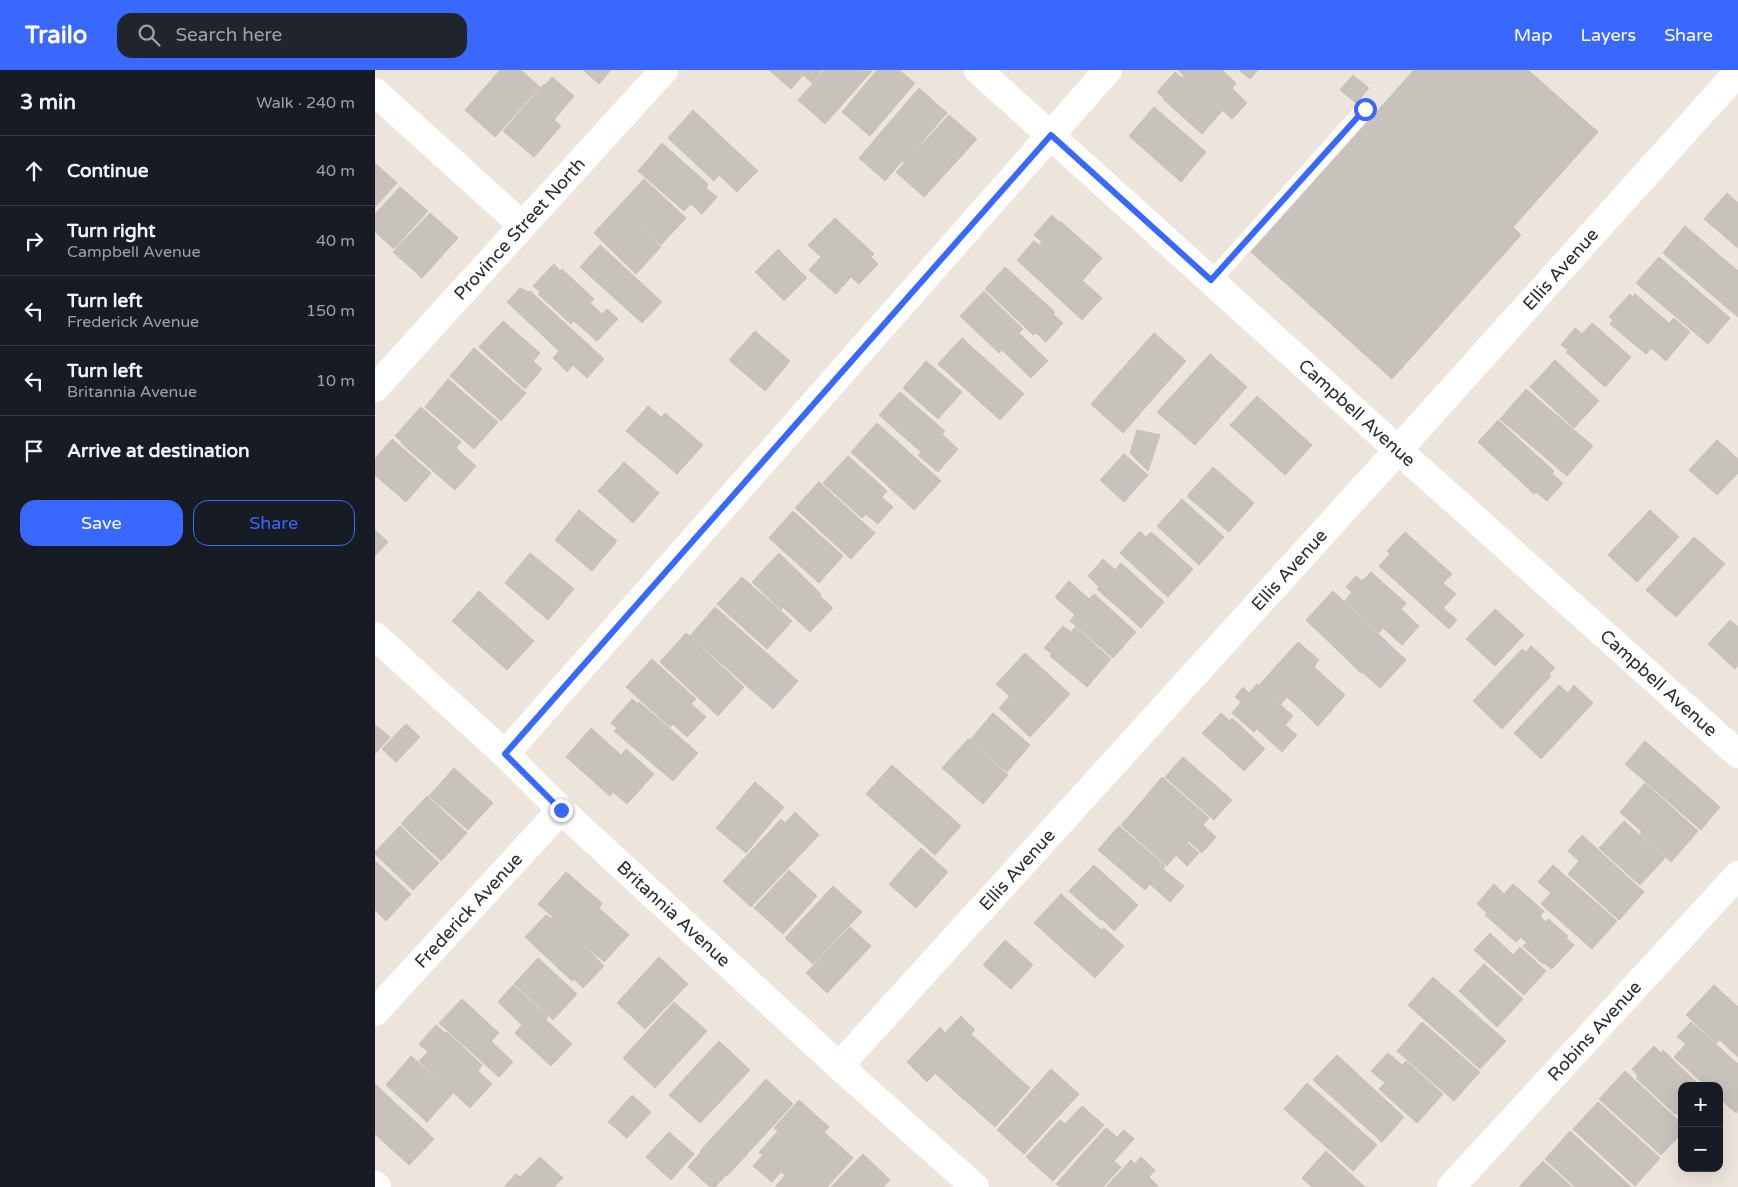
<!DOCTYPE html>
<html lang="en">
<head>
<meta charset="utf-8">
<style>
  :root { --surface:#171b24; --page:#20242c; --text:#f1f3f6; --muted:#9ea1a6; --line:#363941; --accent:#3868fe }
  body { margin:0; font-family:"Varela Round",sans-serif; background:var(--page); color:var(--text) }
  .controls { position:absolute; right:15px; bottom:15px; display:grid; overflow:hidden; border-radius:10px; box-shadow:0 5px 20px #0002 }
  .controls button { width:45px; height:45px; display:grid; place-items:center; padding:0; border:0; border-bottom:1px solid var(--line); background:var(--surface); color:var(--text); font:25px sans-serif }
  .stop { position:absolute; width:15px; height:15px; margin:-11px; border:4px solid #3868fe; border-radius:50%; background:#fff }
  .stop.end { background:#3868fe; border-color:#fff; box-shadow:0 1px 5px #0008 }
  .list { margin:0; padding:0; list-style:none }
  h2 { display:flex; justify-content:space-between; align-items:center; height:65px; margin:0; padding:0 20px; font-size:21px }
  h2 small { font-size:16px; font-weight:400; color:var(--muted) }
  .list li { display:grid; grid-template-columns:32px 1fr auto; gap:15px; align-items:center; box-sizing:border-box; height:70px; padding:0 20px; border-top:1px solid var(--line) }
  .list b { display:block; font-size:19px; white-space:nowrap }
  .list p { margin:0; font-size:16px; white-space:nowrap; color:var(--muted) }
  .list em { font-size:16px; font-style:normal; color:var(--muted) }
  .actions { display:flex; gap:10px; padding:15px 20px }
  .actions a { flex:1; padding:11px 0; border:1px solid var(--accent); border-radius:15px; text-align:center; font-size:18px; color:var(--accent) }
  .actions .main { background:var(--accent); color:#fff }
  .icon { flex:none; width:28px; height:28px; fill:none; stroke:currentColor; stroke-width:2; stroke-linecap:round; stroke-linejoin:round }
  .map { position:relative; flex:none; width:1363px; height:1117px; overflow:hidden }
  header { display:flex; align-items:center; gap:30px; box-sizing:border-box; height:70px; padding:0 25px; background:var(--accent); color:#fff }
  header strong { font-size:24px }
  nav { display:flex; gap:28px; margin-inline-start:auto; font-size:18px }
  .search { width:350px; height:45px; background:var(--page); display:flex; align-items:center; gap:12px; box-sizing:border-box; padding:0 18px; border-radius:15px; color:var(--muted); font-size:19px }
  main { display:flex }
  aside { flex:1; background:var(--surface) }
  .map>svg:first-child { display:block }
  .building { fill:#c8c2bc; stroke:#c8c1b6 }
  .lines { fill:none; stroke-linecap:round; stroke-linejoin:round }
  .lane { stroke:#fff; stroke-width:18 }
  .street { stroke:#fff; stroke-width:28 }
  .secondary { stroke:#fff; stroke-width:28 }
  .route { stroke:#3868fe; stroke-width:6 }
  .labels { text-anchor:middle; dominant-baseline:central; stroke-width:4.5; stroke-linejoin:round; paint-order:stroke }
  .street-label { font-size:18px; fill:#2b2b2b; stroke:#fff }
</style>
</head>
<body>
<header>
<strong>Trailo</strong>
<div class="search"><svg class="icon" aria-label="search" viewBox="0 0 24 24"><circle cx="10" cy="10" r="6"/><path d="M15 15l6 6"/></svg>Search here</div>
<nav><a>Map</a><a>Layers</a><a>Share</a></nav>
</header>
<main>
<aside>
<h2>3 min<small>Walk · 240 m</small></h2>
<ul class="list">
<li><svg class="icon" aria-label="ahead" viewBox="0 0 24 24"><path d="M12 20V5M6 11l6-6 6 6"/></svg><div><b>Continue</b></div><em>40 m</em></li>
<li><svg class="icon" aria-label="right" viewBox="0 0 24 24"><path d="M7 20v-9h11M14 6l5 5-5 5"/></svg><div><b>Turn right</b><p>Campbell Avenue</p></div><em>40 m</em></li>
<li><svg class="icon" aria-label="left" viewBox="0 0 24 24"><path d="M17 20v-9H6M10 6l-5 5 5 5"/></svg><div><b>Turn left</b><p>Frederick Avenue</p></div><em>150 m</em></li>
<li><svg class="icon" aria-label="left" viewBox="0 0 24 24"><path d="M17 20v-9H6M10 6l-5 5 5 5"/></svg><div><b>Turn left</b><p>Britannia Avenue</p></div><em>10 m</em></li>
<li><svg class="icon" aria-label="arrive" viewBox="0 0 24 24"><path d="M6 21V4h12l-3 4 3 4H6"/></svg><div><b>Arrive at destination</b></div></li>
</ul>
<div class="actions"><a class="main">Save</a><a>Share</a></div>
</aside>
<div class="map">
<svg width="1363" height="1117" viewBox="0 0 1363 1117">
  <rect width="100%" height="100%" fill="#ede5dc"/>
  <g class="building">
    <path d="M125 0H146L165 17 120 67 90 40Z"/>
    <path d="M208 0H236L224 14Z"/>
    <path d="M394 0H448L437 13 428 5 416 19Z"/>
    <path d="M450 0 497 1 450 54 423 30Z"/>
    <path d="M502 0H524L540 13 495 66 467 42Z"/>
    <path d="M803 0H847L861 13 857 18 872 33 857 49Z"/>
    <path d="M864 0H883L875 9Z"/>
    <path d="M1039 0H1153L1223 62 1138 157 1146 165 1017 309 876 182Z"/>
    <path d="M800 2 807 8 809 6 847 41 827 64 788 29 789 28 782 22Z"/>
    <path d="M978 5 994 18 981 33 965 20Z"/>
    <path d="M177 7 199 26 179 50 186 56 159 87 128 61 169 14 170 15Z"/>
    <path d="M544 18 572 43 529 93 527 91 510 111 484 88Z"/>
    <path d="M779 37 831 82 806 112 754 66Z"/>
    <path d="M318 40 383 101 362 122 344 105 339 111 293 68Z"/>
    <path d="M574 45 602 69 549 127 521 102Z"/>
    <path d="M287 73 333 114 331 118 342 127 327 144 316 134 309 141 263 101Z"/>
    <path d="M0 93 22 113 0 137Z"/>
    <path d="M269 109 311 148 286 175 244 136Z"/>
    <path d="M25 117 53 141 19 179 0 162V144Z"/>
    <path d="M1352 123 1363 133V178L1329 149Z"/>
    <path d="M244 136 286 177 261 204 219 163Z"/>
    <path d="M55 143 83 168 47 208 18 182Z"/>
    <path d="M677 145 684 152 685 151 727 188 707 211 667 175 665 174 667 172 659 165Z"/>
    <path d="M460 148 499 184 496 187 503 194 484 214 476 207 461 224 434 200 446 187 433 175Z"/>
    <path d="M1310 156 1363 201V247L1288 183Z"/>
    <path d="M659 171 666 176 667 175 727 228 707 250 642 190Z"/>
    <path d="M225 175 287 232 267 253 205 197Z"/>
    <path d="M403 179 432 208 409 231 380 202Z"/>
    <path d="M1284 187 1355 248 1333 274 1261 213Z"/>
    <path d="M179 194 185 201 187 199 219 229 215 233 227 244 232 239 243 249 222 271 199 251 196 254 163 224 165 222 158 216Z"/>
    <path d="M630 197 680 242 678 244 688 253 671 272 661 263 658 265 610 219Z"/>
    <path d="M145 218 154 222 155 221 229 289 212 308 198 295 192 302 178 288 184 281 132 232Z"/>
    <path d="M609 221 648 259 644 263 673 291 656 308 627 280 624 283 585 246Z"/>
    <path d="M1255 224 1258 227 1260 224 1294 253 1299 248 1315 262 1291 291 1276 278 1271 284 1235 254 1238 250 1234 247Z"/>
    <path d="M128 251 165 283 158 291 167 299 150 319 104 277Z"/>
    <path d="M1217 253 1256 287 1230 317 1191 282 1193 280 1186 275 1200 258 1207 264Z"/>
    <path d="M380 261 415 291 390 321 354 290Z"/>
    <path d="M779 263 811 291 748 363 716 334Z"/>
    <path d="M587 268 649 324 625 350 563 294Z"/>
    <path d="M99 278 151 323 126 351 75 306Z"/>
    <path d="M835 284 872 317 820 375 782 342Z"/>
    <path d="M1180 290 1224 331 1199 358 1155 317Z"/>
    <path d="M551 291 587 322 563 349 528 318Z"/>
    <path d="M73 309 123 352 99 379 50 337Z"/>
    <path d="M1151 319 1218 376 1192 406 1125 349Z"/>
    <path d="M525 322 570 361 567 364 583 379 563 402 543 385 546 382 504 345Z"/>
    <path d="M882 326 937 375 910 405 855 355Z"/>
    <path d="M273 336 286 347 290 343 328 375 302 404 251 361Z"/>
    <path d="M46 337 86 372 81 378 101 396 80 420 26 373 27 372 20 366Z"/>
    <path d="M1123 350 1179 401 1177 404 1188 413 1172 431 1161 422 1159 424 1103 372Z"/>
    <path d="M502 353 566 411 539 440 476 382Z"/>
    <path d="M762 360 785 365 773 401 755 383Z"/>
    <path d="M17 369 56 403 31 432 0 405V389Z"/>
    <path d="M1342 370 1363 389V403L1342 425 1314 400Z"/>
    <path d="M749 384 773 405 749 432 725 410Z"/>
    <path d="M473 386 512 421 507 427 518 437 503 454 491 444 487 448 448 413Z"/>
    <path d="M249 392 284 423 258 453 223 421Z"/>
    <path d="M838 397 879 433 854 462 812 426Z"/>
    <path d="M444 412 500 463 476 489 420 438Z"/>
    <path d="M807 429 849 467 824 495 782 456Z"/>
    <path d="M204 440 242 471 217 501 180 470Z"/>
    <path d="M1275 440 1304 467 1262 512 1233 485Z"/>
    <path d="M418 441 468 486 444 513 394 468Z"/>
    <path d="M0 460 13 472 0 486Z"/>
    <path d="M765 461 771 467 776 462 818 499 793 527 745 483Z"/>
    <path d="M1030 462 1077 504 1068 513 1081 524 1068 538 1082 550 1074 559 1004 496 1015 484 1012 481Z"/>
    <path d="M1319 467 1350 494 1301 547 1271 520Z"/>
    <path d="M155 483 199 519 173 550 130 513Z"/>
    <path d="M404 483 446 524 445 526 458 538 435 562 408 537 406 540 377 512Z"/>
    <path d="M728 489 740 500 746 493 789 532 766 558 722 519 724 517 713 506Z"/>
    <path d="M996 502 1031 533 1026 539 1044 556 1027 575 1008 558 1004 563 970 531 977 522 971 517 981 506 987 511Z"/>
    <path d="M367 507 417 551 392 579 342 534Z"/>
    <path d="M694 511 714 529 719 524 761 562 738 588 695 551 700 545 680 527Z"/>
    <path d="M104 521 159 571 132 600 77 551Z"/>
    <path d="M958 521 1031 590 1005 618 987 602 986 603 931 550Z"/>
    <path d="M340 537 423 611 398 639 315 566Z"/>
    <path d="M1120 539 1149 565 1120 596 1091 569Z"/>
    <path d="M1355 550 1363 557V595L1360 599 1333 574Z"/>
    <path d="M688 556 696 562 700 557 736 589 712 617 675 586 677 584 669 578Z"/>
    <path d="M311 563 369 617 343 646 285 592Z"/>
    <path d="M923 572 944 590 939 597 970 625 943 656 912 627 906 634 884 615Z"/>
    <path d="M1156 576 1180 598 1174 604 1176 606 1127 659 1098 631 1147 579 1151 582Z"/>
    <path d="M650 583 695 624 655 667 624 638 635 626 621 614Z"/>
    <path d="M277 589 321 629 316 634 331 647 312 667 298 654 295 657 251 617Z"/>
    <path d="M882 614 918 646 910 655 922 665 907 682 882 659 879 662 857 643 866 632 860 627 868 617 874 623Z"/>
    <path d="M1184 615 1193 623 1199 615 1218 633 1166 689 1139 663Z"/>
    <path d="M257 629 263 634 264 632 323 683 298 711 239 661 242 658 236 653Z"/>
    <path d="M618 643 655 675 632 702 595 670Z"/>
    <path d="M846 643 855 651 857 648 890 679 869 701 827 663Z"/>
    <path d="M31 654 45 667 21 692 7 679Z"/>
    <path d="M0 655 15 667 0 684Z"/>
    <path d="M216 658 246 685 251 679 279 704 252 734 238 722 235 726 191 687Z"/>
    <path d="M593 669 633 705 608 734 567 698Z"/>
    <path d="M1270 671 1345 737 1326 760 1250 694Z"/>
    <path d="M808 687 857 730 839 750 790 707Z"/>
    <path d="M517 695 586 756 560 785 491 724Z"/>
    <path d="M79 698 118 733 93 760 54 726Z"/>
    <path d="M787 707 834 748 828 755 841 767 827 783 814 771 812 773 766 732Z"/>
    <path d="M380 712 409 737 371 783 341 758Z"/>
    <path d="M1270 713 1323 761 1296 792 1265 764 1267 762 1245 742Z"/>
    <path d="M52 726 92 763 66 791 26 754Z"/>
    <path d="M766 732 824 783 812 796 801 785 792 796 746 755Z"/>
    <path d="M420 742 444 765 376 837 348 811 406 749 410 753Z"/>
    <path d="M1249 751 1290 788 1265 815 1224 778Z"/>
    <path d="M25 756 64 793 38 820 0 784V782Z"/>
    <path d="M744 756 790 796 788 799 809 816 795 832 775 814 770 820 723 780Z"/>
    <path d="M1207 765 1269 822 1244 850 1193 804 1204 791 1193 781Z"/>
    <path d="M546 778 573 802 541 838 514 814Z"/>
    <path d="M0 791 36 824 11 851 0 840Z"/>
    <path d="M719 795 763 835 739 861 727 849 726 850 694 821Z"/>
    <path d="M1178 795 1242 851 1217 879 1166 834 1176 823 1163 812Z"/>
    <path d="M414 800 442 826 408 864 379 838Z"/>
    <path d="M191 802 227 833 224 838 254 865 229 892 163 834Z"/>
    <path d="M1119 814 1129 824 1138 814 1169 841 1165 846 1171 852 1173 849 1193 866 1191 868 1199 875 1177 899 1169 893 1168 894 1148 876 1152 873 1146 867 1141 872 1110 845 1112 843 1102 834Z"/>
    <path d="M458 816 487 842 438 894 410 868Z"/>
    <path d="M686 824 726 860 729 858 749 876 720 908 659 853Z"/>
    <path d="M171 845 177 849 178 847 221 887H220L229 896 208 918 199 909 197 911 150 867Z"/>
    <path d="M475 857 496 876 452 923 431 903Z"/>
    <path d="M1115 863 1138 885 1145 877 1171 901 1149 925 1099 880Z"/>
    <path d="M630 870 658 895 636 919 608 895Z"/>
    <path d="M284 887 313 914 270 959 242 933Z"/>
    <path d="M163 888 202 924 178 950 139 914Z"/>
    <path d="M1109 894 1148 929 1122 957 1084 921Z"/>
    <path d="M1058 907 1131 971 1105 999 1033 935Z"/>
    <path d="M138 915 173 947 170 949 197 974 176 996 140 963 147 955 123 932Z"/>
    <path d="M1339 915 1363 937V987L1345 970 1341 973 1311 945Z"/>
    <path d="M87 929 124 963 116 971 138 992 124 1007 64 953Z"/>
    <path d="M299 932 332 961 280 1018 248 988Z"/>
    <path d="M586 946 600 960 552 1012 532 992 565 957 570 963Z"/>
    <path d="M1047 952 1105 1002 1079 1031 1022 981Z"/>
    <path d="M1316 952 1363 994V1040L1361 1043 1344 1028V1016H1331L1299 987 1311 974 1302 967Z"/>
    <path d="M61 955 70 963 72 962 107 995 103 1001 117 1014 95 1038 44 991 53 982 44 974Z"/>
    <path d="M596 964 625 991 589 1030 560 1003Z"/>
    <path d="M344 971 375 1000 325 1053 294 1025Z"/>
    <path d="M1279 976 1286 983 1288 980 1325 1016H1307V1048L1301 1043 1300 1044 1261 1008 1263 1006 1257 999Z"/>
    <path d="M1013 983 1027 995 1031 991 1068 1024 1042 1053 1004 1019 1010 1013 996 1001Z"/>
    <path d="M962 985 1029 1047 1007 1072 938 1010Z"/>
    <path d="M36 986 78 1023 52 1052 11 1015Z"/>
    <path d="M625 991 655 1018 620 1057 590 1030Z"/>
    <path d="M676 999 704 1024 649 1084 622 1060Z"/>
    <path d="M1250 1001 1307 1054V1063L1286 1085 1224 1029Z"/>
    <path d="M391 1009 418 1034 352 1106 351 1105 340 1117H335L313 1097 326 1082 325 1081Z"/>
    <path d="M932 1013 1002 1075 978 1101 909 1039Z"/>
    <path d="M0 1014 59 1069 34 1095 0 1064Z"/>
    <path d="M257 1025 276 1042 252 1068 233 1052Z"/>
    <path d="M424 1030 454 1057 410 1105 406 1102 397 1112 378 1096 388 1085 384 1082 403 1061 399 1058Z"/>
    <path d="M1223 1032 1285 1088 1260 1116 1198 1059Z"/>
    <path d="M707 1036 729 1055 678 1111 651 1087 685 1050 690 1054Z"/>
    <path d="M731 1058 742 1067 749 1060 759 1069 739 1091 746 1097 728 1117H685L681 1114Z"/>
    <path d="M1195 1061 1256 1117H1200L1170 1089Z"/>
    <path d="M294 1062 319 1084 296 1110 271 1087Z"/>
    <path d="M449 1062 478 1088 452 1117H400Z"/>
    <path d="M951 1081 990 1117H937L927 1108Z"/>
    <path d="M488 1084 515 1110 508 1117H456Z"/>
    <path d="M165 1087 188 1108 179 1117H129L141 1104 145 1107Z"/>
    <path d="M766 1087 780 1100 774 1107 784 1117H731L756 1090 760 1094Z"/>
    <path d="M1168 1091 1197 1117H1144Z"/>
  </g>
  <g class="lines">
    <path class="lane" d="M836 211 990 39"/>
    <g class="street">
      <path id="s1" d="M603 0 1023 380 1363 684"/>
      <path d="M0 22 147 155"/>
      <path id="s2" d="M0 318 289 0"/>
      <path id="s3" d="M0 566 130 684 186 740 464 996 600 1117"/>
      <path d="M130 684 733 0"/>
      <path id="s4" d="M0 942 186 740"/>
      <path id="s5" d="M464 996 1023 380 1363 2"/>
      <path id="s6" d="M1076 1117 1363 805"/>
    </g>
    <path class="secondary" d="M0 1115 2 1117"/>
  </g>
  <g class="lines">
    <path class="route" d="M186 740 130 684 676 65 836 210 990 39"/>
  </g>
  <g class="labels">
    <g class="street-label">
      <text stroke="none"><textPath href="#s2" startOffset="215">Province Street North</textPath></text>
      <text stroke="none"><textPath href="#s5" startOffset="1075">Ellis Avenue</textPath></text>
      <text stroke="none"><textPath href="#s1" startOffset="511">Campbell Avenue</textPath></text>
      <text stroke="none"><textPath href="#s5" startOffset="670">Ellis Avenue</textPath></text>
      <text stroke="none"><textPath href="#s1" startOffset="916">Campbell Avenue</textPath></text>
      <text stroke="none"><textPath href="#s5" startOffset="265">Ellis Avenue</textPath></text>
      <text stroke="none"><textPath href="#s4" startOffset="138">Frederick Avenue</textPath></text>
      <text stroke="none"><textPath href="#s3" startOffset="408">Britannia Avenue</textPath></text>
      <text stroke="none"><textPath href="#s6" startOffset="212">Robins Avenue</textPath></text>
    </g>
  </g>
</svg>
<div class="controls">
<button>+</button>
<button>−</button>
</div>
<div class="stop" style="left:990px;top:39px"></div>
<div class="stop end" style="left:186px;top:740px"></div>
</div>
</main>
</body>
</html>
